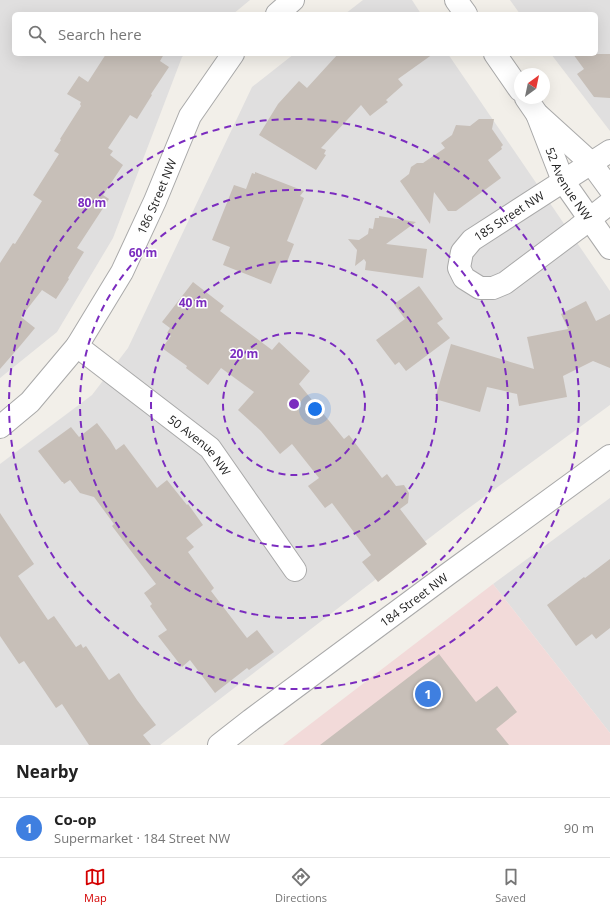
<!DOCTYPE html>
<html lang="en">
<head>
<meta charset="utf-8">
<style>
  :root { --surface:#fff; --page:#f6f6f6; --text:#222; --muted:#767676; --line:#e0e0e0; --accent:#d40000 }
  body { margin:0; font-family:"Open Sans",sans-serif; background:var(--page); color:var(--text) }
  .compass { position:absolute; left:514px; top:68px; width:36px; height:36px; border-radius:50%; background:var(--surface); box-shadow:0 4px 16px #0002; rotate:33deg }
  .you { position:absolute; left:315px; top:409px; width:14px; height:14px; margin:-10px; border:3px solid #fff; border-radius:50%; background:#1a73e8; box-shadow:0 0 0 6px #1a73e833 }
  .badge { display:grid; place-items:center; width:26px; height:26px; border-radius:50%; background:var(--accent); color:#fff; font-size:13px; font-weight:700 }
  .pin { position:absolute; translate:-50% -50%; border:2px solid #fff; box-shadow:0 1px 4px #0006 }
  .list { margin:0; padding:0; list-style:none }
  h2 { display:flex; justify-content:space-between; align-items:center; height:52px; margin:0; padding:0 16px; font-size:17px }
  h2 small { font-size:13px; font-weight:400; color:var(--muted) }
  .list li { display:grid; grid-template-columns:26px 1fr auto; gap:12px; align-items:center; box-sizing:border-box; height:60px; padding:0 16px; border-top:1px solid var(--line) }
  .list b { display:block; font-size:15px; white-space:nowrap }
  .list p { margin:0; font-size:13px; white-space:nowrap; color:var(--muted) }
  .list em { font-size:13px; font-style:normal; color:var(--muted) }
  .icon { flex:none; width:22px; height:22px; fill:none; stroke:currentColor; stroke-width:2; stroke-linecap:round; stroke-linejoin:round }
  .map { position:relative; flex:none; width:610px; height:745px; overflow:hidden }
  .search { position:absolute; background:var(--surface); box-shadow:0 4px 16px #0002; left:12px; right:12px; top:12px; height:44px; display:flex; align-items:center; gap:10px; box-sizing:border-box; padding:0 14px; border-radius:6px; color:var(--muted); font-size:15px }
  .sheet { height:112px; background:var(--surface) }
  nav { display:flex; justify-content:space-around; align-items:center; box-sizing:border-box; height:56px; border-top:1px solid var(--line); background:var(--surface); font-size:11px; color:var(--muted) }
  nav a { display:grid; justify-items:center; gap:2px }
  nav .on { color:var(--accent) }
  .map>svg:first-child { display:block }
  .residential { fill:#e0dfdf }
  .commercial { fill:#f2dad9 }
  .building { fill:#c7bfb8 }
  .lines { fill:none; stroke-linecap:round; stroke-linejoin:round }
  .minor-casing { stroke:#a9a9a9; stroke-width:24 }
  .tertiary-casing { stroke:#a9a9a9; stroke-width:24 }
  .minor { stroke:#fff; stroke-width:22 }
  .tertiary { stroke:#fff; stroke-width:22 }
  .ring { fill:none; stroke:#7b2cbf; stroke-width:2; stroke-dasharray:7 5 }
  .labels { text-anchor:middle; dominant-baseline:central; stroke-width:3; stroke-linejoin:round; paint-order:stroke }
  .street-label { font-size:12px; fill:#222; stroke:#fff }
  .centre { fill:#7b2cbf; stroke:#fff; stroke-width:2 }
  .ring-label { font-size:12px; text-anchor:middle; font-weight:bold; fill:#7b2cbf; stroke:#fff; stroke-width:3; stroke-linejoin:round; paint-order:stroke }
</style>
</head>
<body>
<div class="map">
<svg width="610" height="745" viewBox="0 0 610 745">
  <rect width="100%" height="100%" fill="#f2efe9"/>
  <g class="residential">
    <path d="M0 0H250L233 14H14V54H185L182 57 113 238 57 332 0 378Z"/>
    <path d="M363 0H412L421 14H345Z"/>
    <path d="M510 0H610V131L551 54H596V14H520Z"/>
    <path d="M294 54H448L610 291V405L462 513 160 745H0V464L92 395 128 348 252 87Z"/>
    <path d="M610 498V733L493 584Z"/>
  </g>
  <path class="commercial" d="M493 584 610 733V745H283Z"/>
  <g class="building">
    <path d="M106 54H164L160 61 169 67 151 94 152 95 137 119 130 115 108 148 113 151 110 155 123 165 103 195 109 199 77 248 84 252 68 278 69 279 56 299 42 290 21 317 35 328 20 346 0 369V263L13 243 15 244 42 201 33 195 59 154 54 151 61 140 60 139 81 106 80 104 81 102 67 94 79 76 88 82Z"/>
    <path d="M338 54H433L398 79 403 85 386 100 388 102 370 116 361 105 321 148 326 150 324 154 326 155 316 170 259 135 278 104 299 81 307 88Z"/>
    <path d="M573 54H610V98L594 97 577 74 584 69Z"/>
    <path d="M479 119H494L492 129 503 145 501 147 502 149 488 160 501 178 456 211H448L434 192 430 224 400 181 409 174 411 167 417 163H423L445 148 441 143 452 135 456 125 470 126Z"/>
    <path d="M255 172 304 191 300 196 304 198 287 241 294 244 287 262 281 260 271 284 223 265 230 247 212 240 234 185 246 189 252 173 255 174Z"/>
    <path d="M379 216 416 222 386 244 427 249 423 278 365 270 366 262 364 259 355 266 357 250 348 239 359 240 368 234 369 228 373 229 375 218H379Z"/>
    <path d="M193 282 224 306 220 311 272 350 279 342 310 371 299 384 344 439 349 435 382 478 387 474 396 486 404 485 409 493 408 503 400 509 427 544 378 582 362 562 371 555 332 503 325 508 308 486 319 478 292 444 280 454 261 431 238 410 254 392 221 368 208 385 186 368 187 366 162 348 171 336 167 333 170 328 162 322Z"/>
    <path d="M419 286 443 319 437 323 450 338 406 371 399 362 395 365 376 340 405 319 394 304Z"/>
    <path d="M586 301 596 321 610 314V368L593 361 563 376 567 397 519 406 517 394 487 387 480 412 435 399 451 344 534 369 527 337 568 329 561 314Z"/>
    <path d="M97 423 110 440 116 450 124 444 157 488 167 480 187 505 188 504 203 525 186 538 194 547 188 552 214 588 211 591 247 638 257 630 274 652 249 670 247 668 215 693 190 660 182 667 158 636 167 630 150 606 152 604 144 593 156 584 112 526 114 524 94 497 80 493 70 480 64 484 63 482H62L38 451 71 427 79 437Z"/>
    <path d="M0 513 34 564 18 576 48 620 54 616 76 647 81 644 83 648 86 646 109 680 119 673 137 700 156 725 143 735 151 745H89L62 704 56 708 24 661 19 664 0 636Z"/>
    <path d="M610 559V628L596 639 592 634 576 646 547 605 584 577 585 578Z"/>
    <path d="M439 654 476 702 497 686 517 712 496 729 509 745H320Z"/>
  </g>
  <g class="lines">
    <defs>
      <g id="minor">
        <path d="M277 14 293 0"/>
        <path d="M610 151 472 240 462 252 459 268 464 278 480 288H493L505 283 577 229 610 203"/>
        <path id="s1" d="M77 346 210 448 295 570"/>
        <path id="s2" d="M0 427 30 402 77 346 122 272 155 201 190 116 233 54"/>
      </g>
      <g id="tertiary">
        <path d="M456 0 466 14"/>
        <path d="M495 54 520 90"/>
        <path d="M526 98 537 114 591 163 610 189"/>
        <path id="s3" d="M537 114 563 181 610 248"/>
        <path id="s4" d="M219 745 251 720 448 574 610 456"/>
      </g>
    </defs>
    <use href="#minor" class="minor-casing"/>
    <use href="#tertiary" class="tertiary-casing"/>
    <use href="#minor" class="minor"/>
    <use href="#tertiary" class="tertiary"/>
  </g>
  <g class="ring">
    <circle cx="294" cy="404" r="71"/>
    <circle cx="294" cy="404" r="143"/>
    <circle cx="294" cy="404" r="214"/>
    <circle cx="294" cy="404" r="285"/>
  </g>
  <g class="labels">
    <g class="street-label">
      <text stroke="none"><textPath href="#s3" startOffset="77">52 Avenue NW</textPath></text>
      <text stroke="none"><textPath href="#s2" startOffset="282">186 Street NW</textPath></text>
      <text transform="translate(509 216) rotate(-33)">185 Street NW</text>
      <text stroke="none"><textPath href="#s1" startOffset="158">50 Avenue NW</textPath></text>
      <text stroke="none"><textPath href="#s4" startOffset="243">184 Street NW</textPath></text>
    </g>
  </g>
  <circle cx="294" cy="404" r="6" class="centre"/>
  <g class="ring-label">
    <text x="92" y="207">80 m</text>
    <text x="143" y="257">60 m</text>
    <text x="193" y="307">40 m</text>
    <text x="244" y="358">20 m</text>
  </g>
</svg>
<svg class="compass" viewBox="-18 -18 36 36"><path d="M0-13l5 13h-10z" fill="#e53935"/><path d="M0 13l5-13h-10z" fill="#767676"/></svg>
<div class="you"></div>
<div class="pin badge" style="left:428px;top:694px;background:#3f7fe0">1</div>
<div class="search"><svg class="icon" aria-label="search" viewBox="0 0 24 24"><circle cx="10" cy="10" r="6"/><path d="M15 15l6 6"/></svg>Search here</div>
</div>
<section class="sheet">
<h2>Nearby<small></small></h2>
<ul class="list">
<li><span class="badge" style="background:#3f7fe0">1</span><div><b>Co-op</b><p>Supermarket · 184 Street NW</p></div><em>90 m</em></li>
</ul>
</section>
<nav>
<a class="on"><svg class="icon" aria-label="map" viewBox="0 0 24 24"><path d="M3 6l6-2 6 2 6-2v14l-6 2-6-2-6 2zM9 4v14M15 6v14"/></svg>Map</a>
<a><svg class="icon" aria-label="directions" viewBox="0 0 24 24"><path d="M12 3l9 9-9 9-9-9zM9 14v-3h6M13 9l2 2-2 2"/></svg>Directions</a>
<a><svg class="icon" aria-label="saved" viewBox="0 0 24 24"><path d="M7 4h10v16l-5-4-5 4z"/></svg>Saved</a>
</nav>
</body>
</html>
